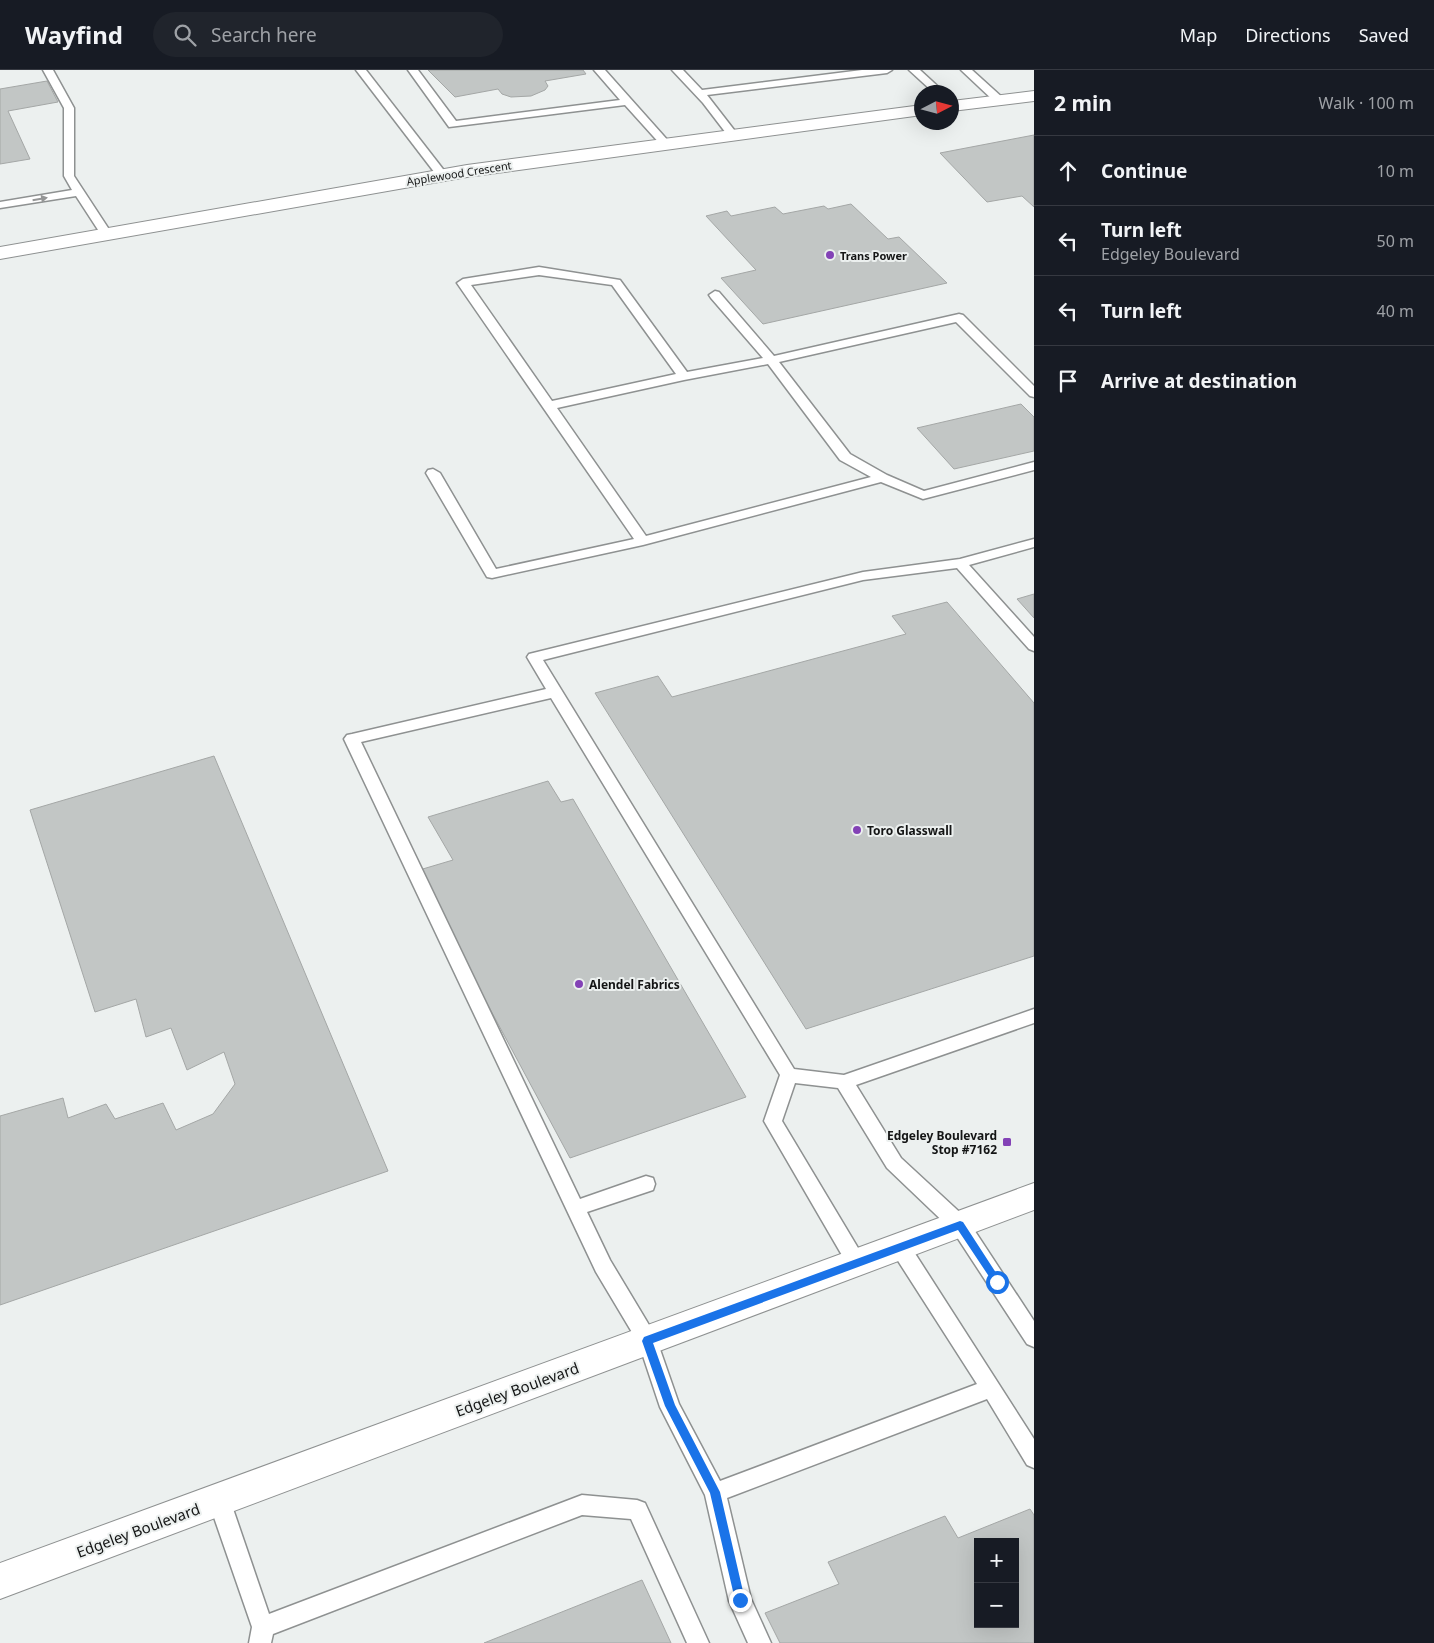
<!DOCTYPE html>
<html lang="en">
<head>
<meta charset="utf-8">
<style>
  :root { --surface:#171b24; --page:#20242c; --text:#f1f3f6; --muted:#9ea1a6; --line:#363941 }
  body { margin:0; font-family:"Noto Sans",sans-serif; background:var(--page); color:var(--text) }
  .controls { position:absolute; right:15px; bottom:15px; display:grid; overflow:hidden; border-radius:0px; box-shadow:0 5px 20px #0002 }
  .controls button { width:45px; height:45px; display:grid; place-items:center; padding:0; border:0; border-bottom:1px solid var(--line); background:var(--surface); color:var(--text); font:25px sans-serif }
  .compass { position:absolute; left:914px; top:15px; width:45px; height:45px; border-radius:50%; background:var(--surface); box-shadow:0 5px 20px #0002; rotate:84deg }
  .stop { position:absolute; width:15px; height:15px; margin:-11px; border:4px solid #1a73e8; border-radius:50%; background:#fff }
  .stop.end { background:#1a73e8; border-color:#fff; box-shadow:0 1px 5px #0008 }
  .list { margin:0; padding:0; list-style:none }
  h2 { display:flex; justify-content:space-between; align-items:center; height:65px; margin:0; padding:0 20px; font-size:21px }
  h2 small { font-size:16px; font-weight:400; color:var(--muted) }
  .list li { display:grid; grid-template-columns:32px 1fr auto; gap:15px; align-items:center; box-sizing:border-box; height:70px; padding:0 20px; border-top:1px solid var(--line) }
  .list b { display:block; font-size:19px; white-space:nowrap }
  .list p { margin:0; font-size:16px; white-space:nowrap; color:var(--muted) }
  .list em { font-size:16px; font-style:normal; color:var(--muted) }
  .icon { flex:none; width:28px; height:28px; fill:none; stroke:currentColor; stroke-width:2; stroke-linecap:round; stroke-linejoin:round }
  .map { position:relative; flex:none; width:1034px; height:1573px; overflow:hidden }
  header { display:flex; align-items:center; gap:30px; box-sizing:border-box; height:70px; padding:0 25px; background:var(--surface); border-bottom:1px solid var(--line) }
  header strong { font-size:24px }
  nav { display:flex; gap:28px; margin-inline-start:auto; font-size:18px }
  .search { width:350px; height:45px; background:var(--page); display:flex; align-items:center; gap:12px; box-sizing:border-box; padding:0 18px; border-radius:28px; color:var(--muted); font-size:19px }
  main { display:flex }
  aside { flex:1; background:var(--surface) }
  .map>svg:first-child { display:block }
  .building { fill:#c2c6c5; stroke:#a4a7a6; fill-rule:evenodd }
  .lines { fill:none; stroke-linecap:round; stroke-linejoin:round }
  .service-casing { stroke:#8e9191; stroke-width:3 }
  .minor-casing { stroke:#8e9191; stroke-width:2 }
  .tertiary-casing { stroke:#8e9191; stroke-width:2 }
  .service { fill:#fff; fill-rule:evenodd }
  .minor { fill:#fff; fill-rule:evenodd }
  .tertiary { fill:#fff; fill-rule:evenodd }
  .oneway { fill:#959696 }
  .route { fill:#1a73e8 }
  .poi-dot { fill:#8342b6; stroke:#ecf0ef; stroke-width:2 }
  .labels { text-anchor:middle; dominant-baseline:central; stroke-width:4; stroke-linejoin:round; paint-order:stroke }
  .far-street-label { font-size:11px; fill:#141515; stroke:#ecf0ef }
  .far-poi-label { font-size:11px; font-weight:bold; fill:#141515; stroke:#ecf0ef; text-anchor:start }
  .poi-label { font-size:12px; font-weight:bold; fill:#141515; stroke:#ecf0ef; text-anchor:start }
  .near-street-label { font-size:15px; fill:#141515; stroke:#ecf0ef }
</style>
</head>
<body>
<header>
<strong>Wayfind</strong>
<div class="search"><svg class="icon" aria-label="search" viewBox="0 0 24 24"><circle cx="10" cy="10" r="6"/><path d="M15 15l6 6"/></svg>Search here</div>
<nav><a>Map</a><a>Directions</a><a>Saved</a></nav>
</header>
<main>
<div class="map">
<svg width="1034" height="1573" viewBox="0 0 1034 1573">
  <rect width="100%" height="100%" fill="#ecf0ef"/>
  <g class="building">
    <path d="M428 0H583L586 4 545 11 548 16 545 20 531 26 511 27 502 24 498 19 455 27Z"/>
    <path d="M47 11 58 32 8 41 30 89 0 94V19Z"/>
    <path d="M1034 65V137L1022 126 987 132 940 83Z"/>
    <path d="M851 134 888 169 899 167 947 213 763 254 721 208 756 200 706 146 727 141 731 146 775 137 783 144 824 136 828 139Z"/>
    <path d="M1021 334 1034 347V381L954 399 917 358Z"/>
    <path d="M1034 524V548L1017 529Z"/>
    <path d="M947 532 1034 633V886L806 959 595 623 658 606 672 627 906 564 892 546Z"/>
    <path d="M214 686 388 1101 0 1235V1046L63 1028 68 1048 106 1034 115 1049 163 1033 176 1060 213 1044 235 1014 224 982 187 1000 171 958 146 967 136 929 95 942 30 740Z"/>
    <path d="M548 711 561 732 573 729 746 1027 570 1088 416 801 453 790 428 747Z"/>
    <path d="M1030 1439 1034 1445V1573H780L765 1543 839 1514 828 1492 945 1446 958 1468ZM978 1472H1015V1554H978Z"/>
    <path d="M642 1510 671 1573H484Z"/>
  </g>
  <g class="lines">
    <defs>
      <g id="service">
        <path d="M43 0H53L74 38V106L112 164 110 166H102L76 126 0 138V132L72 120 64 106V38Z"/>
        <path d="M356 0H366L446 103 447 105 446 107H438Z"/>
        <path d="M408 0H418L456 51 620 30 594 0H605L671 74 670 76H662L625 35 449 57Z"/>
        <path d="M672 0H683L702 20 862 0H892L887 3 707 25 738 65 733 68 729 67 703 33Z"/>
        <path d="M909 0H920L944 22H933Z"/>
        <path d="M961 0H972L1003 28 1004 30 1003 32H995Z"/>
        <path d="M539 197 620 210 687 302 763 288 711 228 709 225 715 221 719 222 774 286 959 244 963 245 1034 316V327L1030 326 956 252 779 292 850 384 887 405 924 421 1034 392V400L923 429 881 412 643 475 492 508 487 507 426 403 428 400 433 399 440 403 496 499 634 469 457 213 463 209ZM539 205 612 215 676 304 552 331 471 215ZM768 294 840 390 871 407 646 466 557 338 684 310Z"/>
        <path d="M1034 469V477L969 495 1034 567V581L1029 579 957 498 863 510 543 590 794 999 844 1005 1034 939V953L856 1015 901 1088 967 1149 1034 1251V1277L1027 1274 953 1161 887 1098 838 1018 795 1013 782 1051 867 1193 864 1199 857 1201 850 1199 764 1051 780 1005 551 628 361 672 580 1129 646 1106 653 1108 655 1114 653 1120 587 1142 610 1190 655 1265 679 1334 720 1411 977 1314 893 1183 890 1177 893 1171 900 1169 907 1171 1034 1369V1398L1027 1395 987 1329 727 1428 751 1529 771 1573H748L729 1531 705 1425 660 1337 639 1274 596 1202 344 669 347 665 352 664 546 619 527 587 529 584 863 502 960 489Z"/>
        <path d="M219 1420 227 1423 230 1430 269 1544 582 1425 637 1430 645 1433 709 1573H687L631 1449 582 1445 273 1564 271 1573H249L252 1557 208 1430 211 1423Z"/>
      </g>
      <g id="minor">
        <path d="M1034 21V31L952 41V31Z"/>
        <path d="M922 35V45L467 107 0 189V177L467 95Z"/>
      </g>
      <path id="tertiary" d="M1034 1113V1140L0 1529V1493Z"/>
    </defs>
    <use href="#service" class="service-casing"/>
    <use href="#minor" class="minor-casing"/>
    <use href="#tertiary" class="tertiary-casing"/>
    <use href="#service" class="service"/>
    <use href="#minor" class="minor"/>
    <use href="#tertiary" class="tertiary"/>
  </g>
  <defs><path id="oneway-solid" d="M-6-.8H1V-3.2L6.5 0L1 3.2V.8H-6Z" transform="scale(1.25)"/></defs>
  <use class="oneway" href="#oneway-solid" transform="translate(40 129) rotate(-10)"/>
  <path class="route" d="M960 1151 963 1152 1000 1209V1214H994L958 1160 653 1273 675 1335 720 1422 745 1530 744 1534 740 1536 736 1534 710 1423 665 1336 642 1271 644 1267Z"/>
  <g class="poi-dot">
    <circle cx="830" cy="185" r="5"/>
    <circle cx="857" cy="760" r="5"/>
    <circle cx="579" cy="914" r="5"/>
    <rect x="1002" y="1067" width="10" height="10" rx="2.5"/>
  </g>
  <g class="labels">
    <g class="far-street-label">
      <text transform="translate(459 103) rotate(-9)">Applewood Crescent</text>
    </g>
    <g class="far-poi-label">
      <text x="840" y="185">Trans Power</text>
    </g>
    <g class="poi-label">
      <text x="867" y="760">Toro Glasswall</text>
      <text x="589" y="914">Alendel Fabrics</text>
      <text x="997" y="1065" text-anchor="end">Edgeley Boulevard<tspan x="997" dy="14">Stop #7162</tspan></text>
    </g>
    <g class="near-street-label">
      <text transform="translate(517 1319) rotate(-20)">Edgeley Boulevard</text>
      <text transform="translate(138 1460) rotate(-20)">Edgeley Boulevard</text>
    </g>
  </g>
</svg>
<div class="controls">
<button>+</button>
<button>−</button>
</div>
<svg class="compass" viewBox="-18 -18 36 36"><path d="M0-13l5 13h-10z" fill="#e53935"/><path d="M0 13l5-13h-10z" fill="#9ea1a6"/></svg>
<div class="stop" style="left:997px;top:1212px"></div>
<div class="stop end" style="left:740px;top:1530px"></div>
</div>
<aside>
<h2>2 min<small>Walk · 100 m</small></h2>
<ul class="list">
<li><svg class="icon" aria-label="ahead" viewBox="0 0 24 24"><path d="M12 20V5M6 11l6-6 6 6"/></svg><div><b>Continue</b></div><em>10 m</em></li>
<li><svg class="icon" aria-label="left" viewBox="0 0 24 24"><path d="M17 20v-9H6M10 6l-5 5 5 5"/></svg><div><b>Turn left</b><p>Edgeley Boulevard</p></div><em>50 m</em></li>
<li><svg class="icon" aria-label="left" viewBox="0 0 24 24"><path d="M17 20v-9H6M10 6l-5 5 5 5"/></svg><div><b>Turn left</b></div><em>40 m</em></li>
<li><svg class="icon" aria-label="arrive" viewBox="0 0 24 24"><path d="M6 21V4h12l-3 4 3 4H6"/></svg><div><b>Arrive at destination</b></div></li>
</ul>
</aside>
</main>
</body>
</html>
